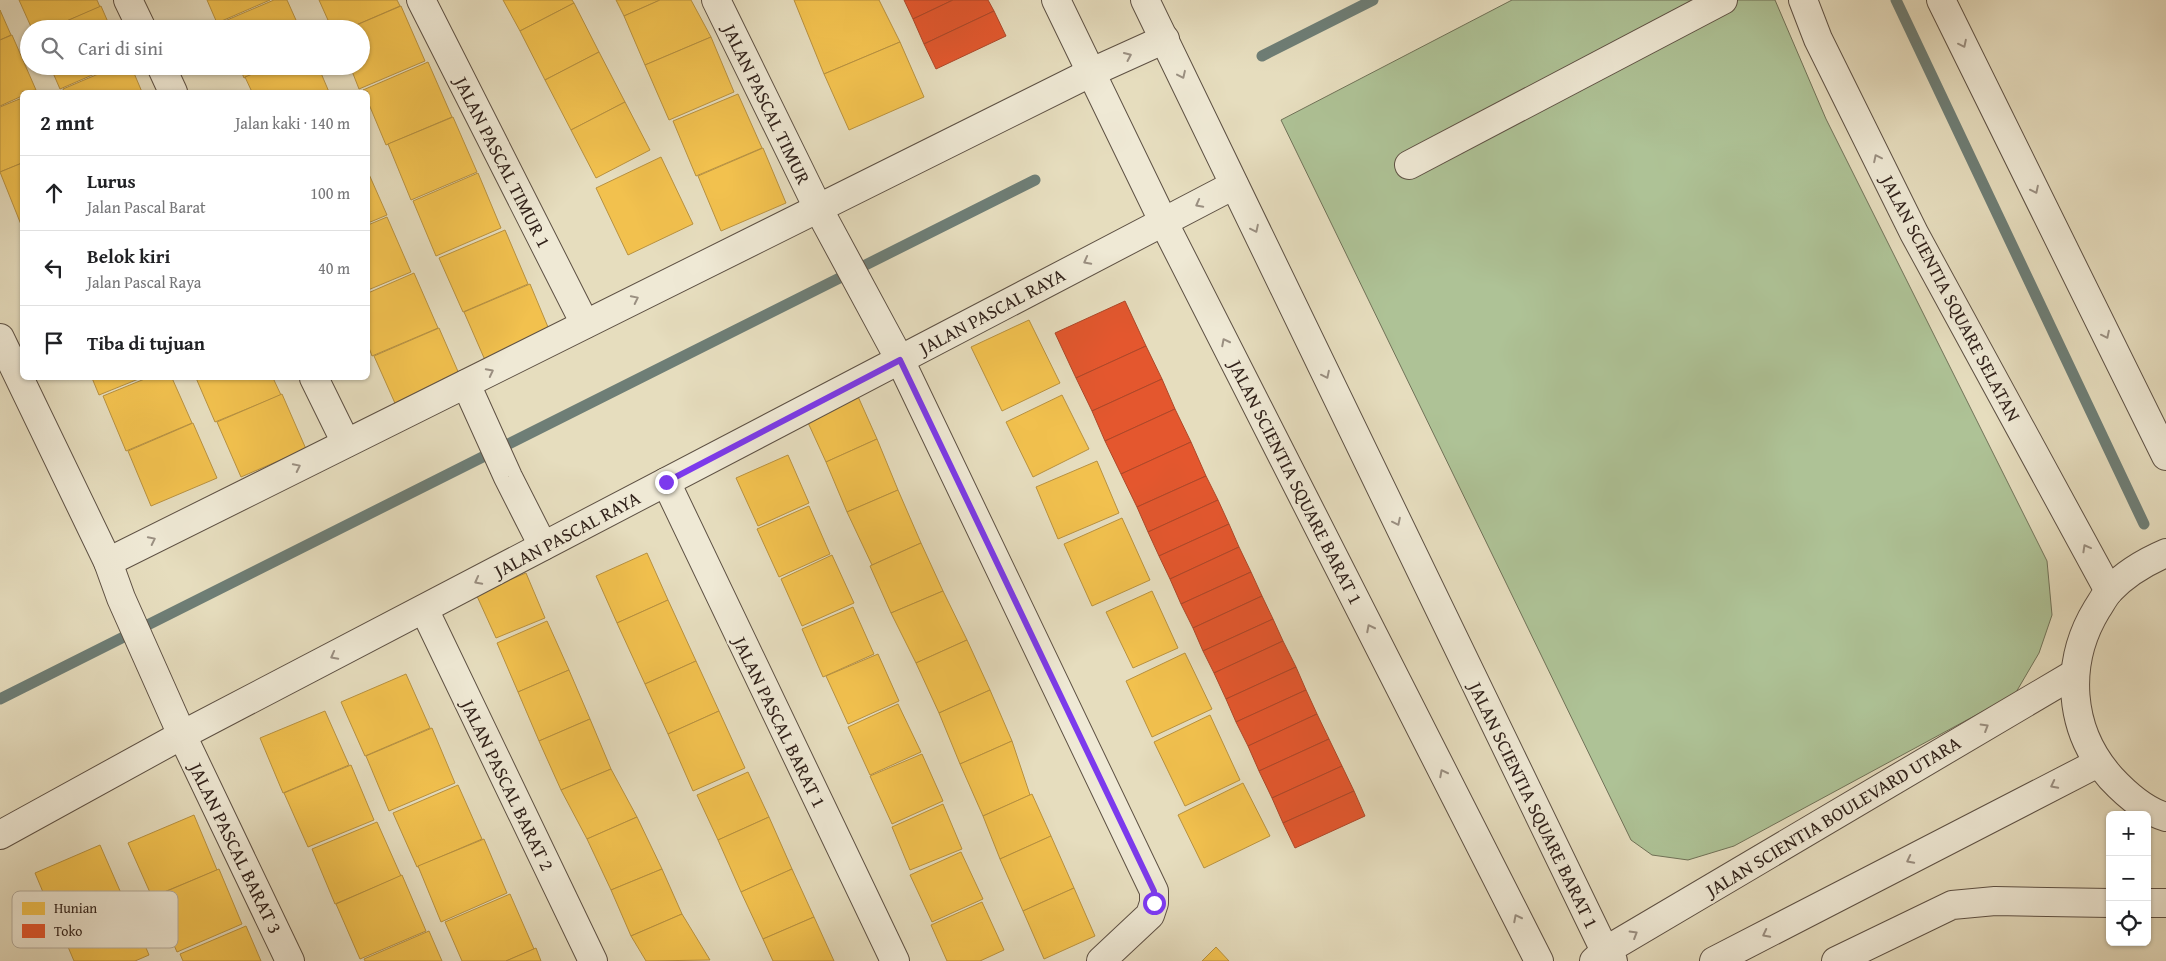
<!DOCTYPE html>
<html lang="id">
<head>
<meta charset="utf-8">
<style>
  :root { --surface:#fff; --page:#f2f2f2; --text:#202124; --muted:#757577; --line:#e0e0e0 }
  body { margin:0; font-family:"Gentium Book Plus",serif; background:var(--page); color:var(--text) }
  .controls { position:absolute; right:15px; bottom:15px; display:grid; overflow:hidden; border-radius:8px; box-shadow:0 1px 4px #0004 }
  .controls button { width:45px; height:45px; display:grid; place-items:center; padding:0; border:0; border-bottom:1px solid var(--line); background:var(--surface); color:var(--text); font:25px sans-serif }
  .stop { position:absolute; width:15px; height:15px; margin:-11px; border:4px solid #7c3aed; border-radius:50%; background:#fff }
  .stop.end { background:#7c3aed; border-color:#fff; box-shadow:0 1px 5px #0008 }
  .list { margin:0; padding:0; list-style:none }
  h2 { display:flex; justify-content:space-between; align-items:center; height:65px; margin:0; padding:0 20px; font-size:21px }
  h2 small { font-size:16px; font-weight:400; color:var(--muted) }
  .list li { display:grid; grid-template-columns:32px 1fr auto; gap:15px; align-items:center; box-sizing:border-box; height:75px; padding:0 20px; border-top:1px solid var(--line) }
  .list b { display:block; font-size:19px; white-space:nowrap }
  .list p { margin:0; font-size:16px; white-space:nowrap; color:var(--muted) }
  .list em { font-size:16px; font-style:normal; color:var(--muted) }
  .icon { flex:none; width:28px; height:28px; fill:none; stroke:currentColor; stroke-width:2; stroke-linecap:round; stroke-linejoin:round }
  .map { position:relative; flex:none; width:2166px; height:961px; overflow:hidden }
  .search { position:absolute; background:var(--surface); box-shadow:0 1px 4px #0004; left:20px; top:20px; width:350px; height:55px; display:flex; align-items:center; gap:12px; box-sizing:border-box; padding:0 18px; border-radius:28px; color:var(--muted); font-size:19px }
  .panel { position:absolute; background:var(--surface); box-shadow:0 1px 4px #0004; left:20px; top:90px; width:350px; height:290px; border-radius:8px }
  .map>svg:first-child { display:block }
  .green { fill:#aec296; stroke:#707258 }
  .homes { fill:#f2c14e; stroke:#b8913f }
  .shops { fill:#e4572e; stroke:#ae4728 }
  .lines { fill:none; stroke-linecap:round; stroke-linejoin:round }
  .stream { stroke:#6e7e76; stroke-width:11 }
  .minor-casing { stroke:#5e5144; stroke-width:30 }
  .minor { stroke:#efe9d5; stroke-width:28 }
  .oneway { stroke:#9a8f81 }
  .route { stroke:#7c3aed; stroke-width:6 }
  .labels { text-anchor:middle; dominant-baseline:central; stroke-width:5; stroke-linejoin:round; paint-order:stroke }
  .street-label { font-size:19px; fill:#31221b; stroke:#efe9d5 }
  .key { fill:#efe9d5; stroke:#b6ad9d; stroke-width:1 }
  .key-label { font-size:14px; fill:#31221b }
</style>
</head>
<body>
<div class="map">
<svg width="2166" height="961" viewBox="0 0 2166 961">
  <rect width="100%" height="100%" fill="#e6ddbe"/>
  <filter id="stains"><feTurbulence type="fractalNoise" baseFrequency=".004" numOctaves="4"/><feColorMatrix values="0 0 0 0 .2 0 0 0 0 .09 0 0 0 0 .02 0 0 0 .5 -.17"/></filter>
  <radialGradient id="worn" r=".72"><stop offset=".6" stop-color="#630" stop-opacity="0"/><stop offset="1" stop-color="#630" stop-opacity=".3"/></radialGradient>
  <path class="green" d="M1512 0H1775L1826 119 2047 561 2052 615 2039 653 2015 694 1734 846 1688 860 1652 855 1631 840 1281 120Z"/>
  <g class="homes">
    <path d="M19 0H97L100 7 48 29H32Z"/>
    <path d="M207 0H270L217 23Z"/>
    <path d="M274 0H287L300 29H222L220 23Z"/>
    <path d="M319 0H397L400 6 347 29H332Z"/>
    <path d="M503 0H572L574 3 520 31Z"/>
    <path d="M616 0H660L624 16Z"/>
    <path d="M660 0H691L711 37 645 65 624 16Z"/>
    <path d="M794 0H879L900 42 824 74Z"/>
    <path d="M574 3 599 52 545 80 520 31Z"/>
    <path d="M101 6 111 29H48Z"/>
    <path d="M401 6 425 61 359 89 350 66H361V29H347Z"/>
    <path d="M0 10 11 35 0 40Z"/>
    <path d="M12 35 36 90 22 92V96L0 106V40Z"/>
    <path d="M711 37 734 92 669 120 645 65Z"/>
    <path d="M900 42 924 97 849 130 824 74Z"/>
    <path d="M599 52 625 102 571 130 545 80Z"/>
    <path d="M428 62 452 117 386 145 368 102V92L363 90Z"/>
    <path d="M50 66H113L60 89Z"/>
    <path d="M117 66H131L142 92H64L63 89Z"/>
    <path d="M239 66H271L244 78Z"/>
    <path d="M272 66H318L329 92H252L245 77Z"/>
    <path d="M738 94 762 148 696 176 673 121Z"/>
    <path d="M22 98V163L0 172V107Z"/>
    <path d="M625 102 650 150 596 178 571 130Z"/>
    <path d="M453 117 477 172 411 200 388 144Z"/>
    <path d="M763 148 786 203 721 231 698 176Z"/>
    <path d="M661 157 693 224 628 255 596 188Z"/>
    <path d="M22 163V227L0 172Z"/>
    <path d="M368 172 387 215 368 223Z"/>
    <path d="M478 173 501 228 436 256 413 201Z"/>
    <path d="M387 217 411 272 368 290V225Z"/>
    <path d="M505 230 528 284 463 312 439 258Z"/>
    <path d="M414 273 438 328 372 356 368 345V293Z"/>
    <path d="M530 284 553 339 488 367 464 312Z"/>
    <path d="M1029 320 1060 383 1002 411 971 347Z"/>
    <path d="M439 328 463 383 398 410 374 356Z"/>
    <path d="M92 378H141L99 395Z"/>
    <path d="M147 378H172L192 423 126 451 103 396Z"/>
    <path d="M196 378H273L281 395 215 422Z"/>
    <path d="M856 392 877 439 826 462 804 414Z"/>
    <path d="M282 394 306 449 241 477 217 422Z"/>
    <path d="M1062 395 1089 449 1033 477 1006 422Z"/>
    <path d="M193 423 217 478 151 506 128 451Z"/>
    <path d="M877 439 898 490 847 512 826 462Z"/>
    <path d="M788 455 809 503 758 526 736 478Z"/>
    <path d="M1097 461 1119 513 1058 539 1036 487Z"/>
    <path d="M898 490 921 543 872 565 847 512Z"/>
    <path d="M809 506 830 554 779 577 757 529Z"/>
    <path d="M1122 518 1150 580 1092 606 1064 544Z"/>
    <path d="M921 543 943 591 891 613 870 566Z"/>
    <path d="M647 553 668 600 617 623 596 576Z"/>
    <path d="M832 555 854 603 802 626 781 579Z"/>
    <path d="M526 573 545 618 496 638 476 594Z"/>
    <path d="M943 591 967 640 916 663 891 613Z"/>
    <path d="M1152 591 1178 648 1133 668 1106 612Z"/>
    <path d="M668 600 696 661 645 684 617 623Z"/>
    <path d="M853 607 874 654 823 677 802 629Z"/>
    <path d="M547 621 569 670 518 692 497 643Z"/>
    <path d="M967 640 990 690 939 713 916 663Z"/>
    <path d="M1185 653 1212 709 1152 737 1126 681Z"/>
    <path d="M878 654 899 701 848 724 826 676Z"/>
    <path d="M696 661 719 711 668 734 645 684Z"/>
    <path d="M569 670 590 719 539 741 518 692Z"/>
    <path d="M406 674 430 728 365 756 341 702Z"/>
    <path d="M990 690 1012 741 960 764 939 713Z"/>
    <path d="M898 704 921 752 870 775 848 727Z"/>
    <path d="M325 711 349 765 283 793 260 738Z"/>
    <path d="M719 711 745 768 693 791 668 734Z"/>
    <path d="M1210 715 1240 780 1185 806 1154 742Z"/>
    <path d="M590 719 611 769 561 790 539 741Z"/>
    <path d="M432 728 455 783 389 811 366 756Z"/>
    <path d="M1012 741 1030 795 983 816 960 764Z"/>
    <path d="M922 754 943 801 892 824 870 776Z"/>
    <path d="M351 765 374 820 308 847 284 793Z"/>
    <path d="M611 769 637 817 587 839 561 790Z"/>
    <path d="M748 772 769 817 718 840 697 795Z"/>
    <path d="M1243 783 1270 836 1204 868 1178 815Z"/>
    <path d="M458 785 482 839 417 867 393 813Z"/>
    <path d="M1032 794 1051 836 1000 859 983 816Z"/>
    <path d="M943 804 962 849 910 870 892 827Z"/>
    <path d="M194 815 217 870 152 897 128 843Z"/>
    <path d="M637 817 662 869 611 890 587 839Z"/>
    <path d="M769 817 792 869 741 892 718 840Z"/>
    <path d="M377 822 401 876 335 904 312 849Z"/>
    <path d="M1051 836 1074 888 1023 911 1000 859Z"/>
    <path d="M484 839 507 893 441 922 418 866Z"/>
    <path d="M100 845 124 900 58 928 35 873Z"/>
    <path d="M961 852 983 899 932 922 910 875Z"/>
    <path d="M219 869 242 924 177 952 153 897Z"/>
    <path d="M662 869 682 914 631 936 611 890Z"/>
    <path d="M792 869 814 917 763 939 741 892Z"/>
    <path d="M402 875 426 931 360 959 336 904Z"/>
    <path d="M1074 888 1095 936 1044 959 1023 911Z"/>
    <path d="M510 894 534 949 506 961H462L445 922Z"/>
    <path d="M126 900 149 955 135 961H74L60 928Z"/>
    <path d="M982 902 1004 950 980 961H947L931 925Z"/>
    <path d="M682 914 710 960 646 961 631 936Z"/>
    <path d="M814 917 834 961H773L763 939Z"/>
    <path d="M246 926 261 961H183L180 954Z"/>
    <path d="M429 931 442 961H365L364 959Z"/>
    <path d="M1216 947 1229 961H1202Z"/>
    <path d="M536 948 541 961H506Z"/>
  </g>
  <g class="shops">
    <path d="M904 0H953L913 19Z"/>
    <path d="M953 0H988L994 11 924 44 913 19Z"/>
    <path d="M994 11 1006 36 936 69 924 44Z"/>
    <path d="M1125 301 1146 346 1076 378 1055 333Z"/>
    <path d="M1146 346 1162 379 1092 411 1076 378Z"/>
    <path d="M1162 379 1175 409 1105 441 1092 411Z"/>
    <path d="M1175 409 1191 442 1121 474 1105 441Z"/>
    <path d="M1191 442 1206 476 1137 507 1121 474Z"/>
    <path d="M1206 476 1218 500 1148 532 1137 507Z"/>
    <path d="M1218 500 1229 524 1159 556 1148 532Z"/>
    <path d="M1229 524 1239 547 1170 579 1159 556Z"/>
    <path d="M1239 547 1251 572 1181 604 1170 579Z"/>
    <path d="M1251 572 1262 596 1193 628 1181 604Z"/>
    <path d="M1262 596 1273 619 1203 651 1193 628Z"/>
    <path d="M1273 619 1283 641 1214 673 1203 651Z"/>
    <path d="M1283 641 1296 667 1226 699 1214 673Z"/>
    <path d="M1296 667 1306 690 1236 722 1226 699Z"/>
    <path d="M1306 690 1317 714 1248 746 1236 722Z"/>
    <path d="M1317 714 1329 739 1259 771 1248 746Z"/>
    <path d="M1329 739 1342 766 1272 798 1259 771Z"/>
    <path d="M1342 766 1354 791 1283 823 1272 798Z"/>
    <path d="M1354 791 1365 816 1295 848 1283 823Z"/>
  </g>
  <g class="lines">
    <g class="stream">
      <path d="M1896 0 2144 524"/>
      <path d="M1262 56 1373 0"/>
      <path d="M0 699 1035 180"/>
    </g>
    <defs>
      <g id="minor">
        <path d="M128 0 142 29"/>
        <path d="M421 0 585 324"/>
        <path d="M716 0 818 208 900 360 1154 891V903L1150 915 1101 961"/>
        <path d="M1056 0 1164 223 1539 961"/>
        <path d="M1145 0 1605 951 1613 961"/>
        <path d="M1803 0 1818 39 1914 233 2109 591"/>
        <path d="M1941 0 2166 456"/>
        <path d="M161 66 173 92"/>
        <path d="M1409 165 1723 0"/>
        <path d="M0 338 108 562 121 598 182 735 290 961"/>
        <path d="M314 378 346 443"/>
        <path d="M466 384 508 477 543 546"/>
        <path d="M666 482 895 961"/>
        <path d="M2166 553C2145 562 2126 573 2110 590 2105 595 2101 603 2097 609 2064 663 2068 730 2111 778 2125 793 2145 811 2166 817"/>
        <path d="M108 562 1092 72 1165 39"/>
        <path d="M424 609 593 961"/>
        <path d="M0 835 182 735 1234 185"/>
        <path d="M2147 903H2166"/>
        <path d="M1594 961 1605 951 2074 674"/>
        <path d="M1714 961 2098 763"/>
        <path d="M1836 961 1952 905 1995 901 2110 903"/>
      </g>
    </defs>
    <use href="#minor" class="minor-casing"/>
    <use href="#minor" class="minor"/>
  </g>
  <defs><path id="oneway-chevron" d="M-2-3.5L2.5 0L-2 3.5" fill="none" stroke-width="1.6" stroke-linecap="round" stroke-linejoin="round" transform="scale(1.25)"/></defs>
  <g class="oneway">
    <use href="#oneway-chevron" transform="translate(1963 44) rotate(64)"/>
    <use href="#oneway-chevron" transform="translate(1128 56) rotate(-24)"/>
    <use href="#oneway-chevron" transform="translate(1182 75) rotate(65)"/>
    <use href="#oneway-chevron" transform="translate(1877 158) rotate(-116)"/>
    <use href="#oneway-chevron" transform="translate(2035 190) rotate(64)"/>
    <use href="#oneway-chevron" transform="translate(1199 204) rotate(152)"/>
    <use href="#oneway-chevron" transform="translate(1255 229) rotate(64)"/>
    <use href="#oneway-chevron" transform="translate(1087 261) rotate(152)"/>
    <use href="#oneway-chevron" transform="translate(635 299) rotate(-26)"/>
    <use href="#oneway-chevron" transform="translate(2106 335) rotate(64)"/>
    <use href="#oneway-chevron" transform="translate(1225 342) rotate(-117)"/>
    <use href="#oneway-chevron" transform="translate(490 372) rotate(-27)"/>
    <use href="#oneway-chevron" transform="translate(1326 375) rotate(64)"/>
    <use href="#oneway-chevron" transform="translate(297 467) rotate(-26)"/>
    <use href="#oneway-chevron" transform="translate(1397 522) rotate(64)"/>
    <use href="#oneway-chevron" transform="translate(152 540) rotate(-26)"/>
    <use href="#oneway-chevron" transform="translate(2086 548) rotate(-119)"/>
    <use href="#oneway-chevron" transform="translate(478 581) rotate(152)"/>
    <use href="#oneway-chevron" transform="translate(1370 628) rotate(-117)"/>
    <use href="#oneway-chevron" transform="translate(334 656) rotate(152)"/>
    <use href="#oneway-chevron" transform="translate(1985 727) rotate(-31)"/>
    <use href="#oneway-chevron" transform="translate(1443 773) rotate(-117)"/>
    <use href="#oneway-chevron" transform="translate(2054 785) rotate(153)"/>
    <use href="#oneway-chevron" transform="translate(1910 860) rotate(153)"/>
    <use href="#oneway-chevron" transform="translate(1517 918) rotate(-117)"/>
    <use href="#oneway-chevron" transform="translate(1634 934) rotate(-31)"/>
    <use href="#oneway-chevron" transform="translate(1766 934) rotate(153)"/>
  </g>
  <g class="lines">
    <path class="route" d="M666 482 900 360 1154 891V903"/>
  </g>
  <g class="labels">
    <g class="street-label">
      <text transform="translate(767 104) rotate(64)">JALAN PASCAL TIMUR</text>
      <text transform="translate(503 162) rotate(63)">JALAN PASCAL TIMUR 1</text>
      <text transform="translate(1951 298) rotate(62)">JALAN SCIENTIA SQUARE SELATAN</text>
      <text transform="translate(992 311) rotate(-28)">JALAN PASCAL RAYA</text>
      <text transform="translate(1296 482) rotate(63)">JALAN SCIENTIA SQUARE BARAT 1</text>
      <text transform="translate(567 534) rotate(-28)">JALAN PASCAL RAYA</text>
      <text transform="translate(780 722) rotate(64)">JALAN PASCAL BARAT 1</text>
      <text transform="translate(508 785) rotate(64)">JALAN PASCAL BARAT 2</text>
      <text transform="translate(1534 805) rotate(64)">JALAN SCIENTIA SQUARE BARAT 1</text>
      <text transform="translate(1833 816) rotate(-31)">JALAN SCIENTIA BOULEVARD UTARA</text>
      <text transform="translate(236 848) rotate(64)">JALAN PASCAL BARAT 3</text>
    </g>
  </g>
  <rect x="12" y="891" width="166" height="57" rx="8" class="key"/>
  <rect x="22" y="902" width="23" height="13" fill="#f2c14e"/>
  <rect x="22" y="924" width="23" height="14" fill="#e4572e"/>
  <g class="key-label">
    <text x="54" y="913">Hunian</text>
    <text x="54" y="936">Toko</text>
  </g>
  <rect width="100%" height="100%" filter="url(#stains)"/>
  <rect width="100%" height="100%" fill="url(#worn)"/>
</svg>
<div class="controls">
<button>+</button>
<button>−</button>
<button><svg class="icon" aria-label="locate" viewBox="0 0 24 24"><circle cx="12" cy="12" r="6"/><path d="M12 2v4M12 18v4M2 12h4M18 12h4"/></svg></button>
</div>
<div class="stop" style="left:1154px;top:903px"></div>
<div class="stop end" style="left:666px;top:482px"></div>
<div class="search"><svg class="icon" aria-label="search" viewBox="0 0 24 24"><circle cx="10" cy="10" r="6"/><path d="M15 15l6 6"/></svg>Cari di sini</div>
<section class="panel">
<h2>2 mnt<small>Jalan kaki · 140 m</small></h2>
<ul class="list">
<li><svg class="icon" aria-label="ahead" viewBox="0 0 24 24"><path d="M12 20V5M6 11l6-6 6 6"/></svg><div><b>Lurus</b><p>Jalan Pascal Barat</p></div><em>100 m</em></li>
<li><svg class="icon" aria-label="left" viewBox="0 0 24 24"><path d="M17 20v-9H6M10 6l-5 5 5 5"/></svg><div><b>Belok kiri</b><p>Jalan Pascal Raya</p></div><em>40 m</em></li>
<li><svg class="icon" aria-label="arrive" viewBox="0 0 24 24"><path d="M6 21V4h12l-3 4 3 4H6"/></svg><div><b>Tiba di tujuan</b></div></li>
</ul>
</section>
</div>
</body>
</html>
